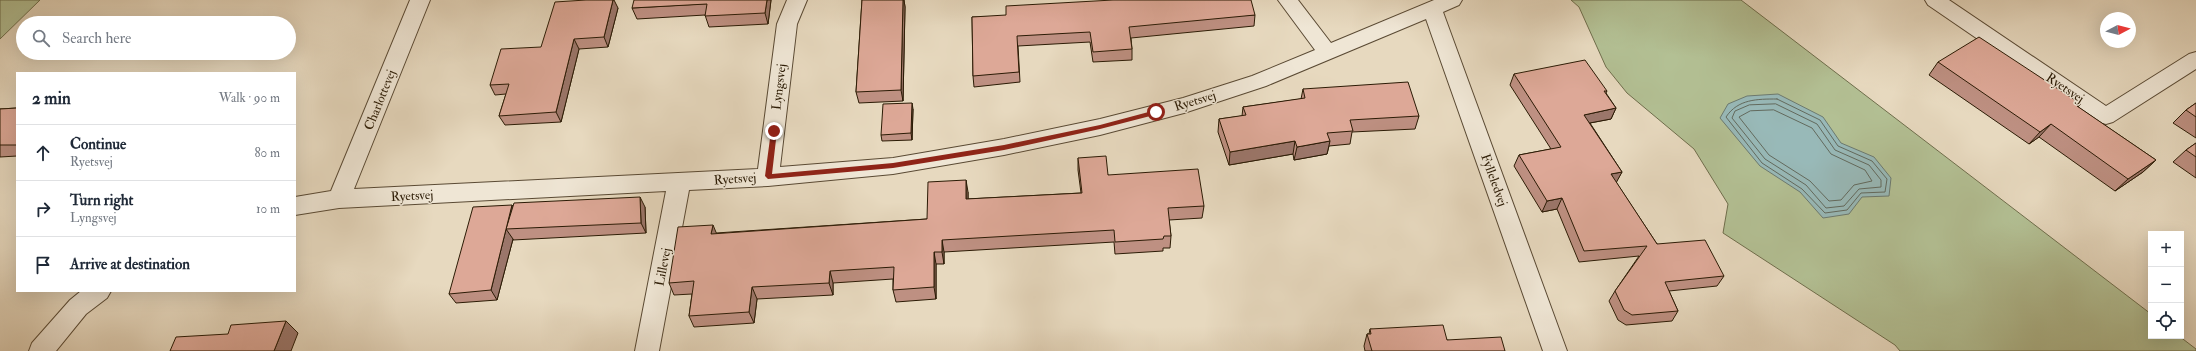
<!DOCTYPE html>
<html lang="en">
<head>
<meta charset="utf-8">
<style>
  :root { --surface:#fff; --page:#f2f2f3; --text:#1f2937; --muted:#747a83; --line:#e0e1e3 }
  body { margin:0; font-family:"IM FELL Double Pica",serif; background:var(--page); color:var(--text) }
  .controls { position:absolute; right:12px; bottom:12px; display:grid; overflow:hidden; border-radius:0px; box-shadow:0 4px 16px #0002 }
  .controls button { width:36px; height:36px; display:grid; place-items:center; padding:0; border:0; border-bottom:1px solid var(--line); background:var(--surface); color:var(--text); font:20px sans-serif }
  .compass { position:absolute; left:2100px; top:12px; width:36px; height:36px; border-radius:50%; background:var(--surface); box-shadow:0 4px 16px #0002; rotate:83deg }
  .stop { position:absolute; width:12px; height:12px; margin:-9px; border:3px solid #8f2418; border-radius:50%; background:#fff }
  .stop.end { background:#8f2418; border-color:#fff; box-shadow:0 1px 4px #0008 }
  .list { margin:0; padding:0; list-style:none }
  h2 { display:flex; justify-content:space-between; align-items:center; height:52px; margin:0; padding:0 16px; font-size:17px }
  h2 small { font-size:13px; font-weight:400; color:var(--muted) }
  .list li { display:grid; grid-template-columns:26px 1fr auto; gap:12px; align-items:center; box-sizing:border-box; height:56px; padding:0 16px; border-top:1px solid var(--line) }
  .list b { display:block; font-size:15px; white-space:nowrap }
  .list p { margin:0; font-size:13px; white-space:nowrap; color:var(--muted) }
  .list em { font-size:13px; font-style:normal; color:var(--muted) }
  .icon { flex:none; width:22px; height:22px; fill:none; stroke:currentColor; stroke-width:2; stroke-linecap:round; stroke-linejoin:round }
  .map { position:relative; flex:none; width:2196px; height:351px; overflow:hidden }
  .search { position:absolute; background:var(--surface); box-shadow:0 4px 16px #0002; left:16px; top:16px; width:280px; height:44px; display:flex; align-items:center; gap:10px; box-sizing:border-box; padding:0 14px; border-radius:22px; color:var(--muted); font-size:15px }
  .panel { position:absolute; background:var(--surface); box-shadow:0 4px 16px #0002; left:16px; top:72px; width:280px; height:220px; border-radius:0px }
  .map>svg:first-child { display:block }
  .green { fill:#b3c094; stroke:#6f6e4c }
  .water { fill:#98b9b8; stroke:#6c7a70 }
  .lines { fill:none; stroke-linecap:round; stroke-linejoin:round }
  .shore { stroke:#626a5e; stroke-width:1 }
  .street-casing { stroke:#5a4a34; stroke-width:2 }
  .street { fill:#efe6d5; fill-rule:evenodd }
  .wall { fill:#be9082; stroke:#2b1b05 }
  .shaded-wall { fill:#9b766a; stroke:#2b1b05 }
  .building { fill:#dda897; stroke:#2b1b05 }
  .route { fill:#8f2418 }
  .labels { text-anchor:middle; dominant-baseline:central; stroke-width:3; stroke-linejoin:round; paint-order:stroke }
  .street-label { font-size:13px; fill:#2b1b05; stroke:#efe6d5 }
</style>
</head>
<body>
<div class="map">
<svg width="2196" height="351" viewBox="0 0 2196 351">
  <rect width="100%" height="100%" fill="#e7d9bf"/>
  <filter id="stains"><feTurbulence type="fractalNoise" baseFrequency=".005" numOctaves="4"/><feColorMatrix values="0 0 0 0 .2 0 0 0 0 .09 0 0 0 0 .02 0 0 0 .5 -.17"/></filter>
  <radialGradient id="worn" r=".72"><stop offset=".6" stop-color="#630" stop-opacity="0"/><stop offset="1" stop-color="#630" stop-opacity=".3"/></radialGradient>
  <g class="green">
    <path d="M0 0H40L0 39Z"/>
    <path d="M1571 0H1741L2151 314V336H2179L2196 349V351H1900L1895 345 1723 233 1728 204 1694 149 1627 93 1606 67 1579 7Z"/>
  </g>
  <path class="water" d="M1778 94 1823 117 1841 143 1874 157 1891 178 1889 196 1862 197 1849 214 1823 218 1800 192 1760 166 1720 118 1728 104 1747 96Z"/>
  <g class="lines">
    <g class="shore">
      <path d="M1777 99 1820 120 1838 146 1872 161 1887 179 1885 192 1861 193 1847 210 1825 213 1802 189 1762 163 1726 117C1738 99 1757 99 1777 99Z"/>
      <path d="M1776 104 1817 124 1835 150 1869 165 1881 180V187L1859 189 1844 206 1826 208 1806 185 1765 159 1732 118 1735 111 1749 105Z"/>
      <path d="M1774 110 1812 128 1831 154 1865 170 1872 181 1854 185 1841 200 1829 201 1810 181 1769 155 1739 117 1750 111Z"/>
    </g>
    <defs>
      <g id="street">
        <path d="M410 0H430L354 189 758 169 777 24 787 0H807L797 24 780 167 893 158 1004 139 1100 119 1183 98 1252 76 1315 50 1278 0H1298L1331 43 1434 0H1462L1459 5 1443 12 1567 351H1543L1426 19 1266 86 1184 113 1100 135 1004 155 893 174 768 186 689 190 659 351H635L666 191 339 208 295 215V197L331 191Z"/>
        <path d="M1925 0H1949L2106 106 2189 54 2196 52V69L2113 122 2106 124 2099 122 1928 5Z"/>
        <path d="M81 291H111L107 298 86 314 56 351H29L32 343 70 300Z"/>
      </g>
    </defs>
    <use href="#street" class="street-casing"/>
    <use href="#street" class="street"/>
  </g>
  <g class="wall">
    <path d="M771 0 768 24 709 27 705 15 637 19 632 8Z"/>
    <path d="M862 0H904L905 7 903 101 859 103 856 92Z"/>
    <path d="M618 8 608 47 579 49 561 122 505 125 499 116 506 94 495 95 490 85Z"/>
    <path d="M1255 15 1254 26 1131 38 1132 49V60L1093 62 1090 42 1018 46 1020 82 974 87 973 76 972 17Z"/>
    <path d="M1938 62 2081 104 2078 107 2156 160 2143 172 2115 191 2039 137 2029 144 1929 75Z"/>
    <path d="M1514 74 1607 91 1606 93 1616 108 1611 119 1590 123 1622 172 1616 182 1657 244 1724 276 1717 286 1669 291 1678 311 1672 321 1626 325 1618 320 1609 301 1615 291 1639 256 1579 262 1557 209 1542 212 1514 166 1519 155 1551 149 1510 85Z"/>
    <path d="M1303 89 1419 116 1415 129 1352 132 1350 144 1329 146 1327 154 1294 160 1293 154 1229 165 1218 132 1219 119 1242 116 1243 107 1301 99Z"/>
    <path d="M2196 103V138L2173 123 2186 110Z"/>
    <path d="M17 108V156L0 157V109Z"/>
    <path d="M913 109 912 140 882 141 881 135Z"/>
    <path d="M2196 143V178L2173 162 2186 150Z"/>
    <path d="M1078 158 1108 175 1204 206 1202 218 1169 220 1171 236 1170 248H1163V251L1115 254 1114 242 944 252V264H936V299L896 302 893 290V279L833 283V295L757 299 754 323 694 327 689 316 692 294 674 295 669 283 716 233 927 219 968 192V199L1081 193 1078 170Z"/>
    <path d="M513 206 645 207 646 233 513 240V239L497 300 456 303 449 294Z"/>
    <path d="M1370 329 1447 340 1505 351H1365L1364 346 1367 334H1369Z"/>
  </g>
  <g class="shaded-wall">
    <path d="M613 0H614L618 8 608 47 604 37Z"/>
    <path d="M767 0H771L768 24 765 13Z"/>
    <path d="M903 0H904L905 7 903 101 901 90Z"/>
    <path d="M574 39 579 49 561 122 556 112Z"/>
    <path d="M912 103 913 109 912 140 911 133Z"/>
    <path d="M1616 108 1611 119 1579 125 1584 115Z"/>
    <path d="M2051 124 2039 137 2029 144 2040 132Z"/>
    <path d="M1295 141 1293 154 1229 165 1230 152Z"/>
    <path d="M1330 141 1327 154 1294 160 1297 147Z"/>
    <path d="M2156 160 2143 172 2115 191 2128 179Z"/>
    <path d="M1622 172 1616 183 1611 174Z"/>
    <path d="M966 180 968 192V212L966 199Z"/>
    <path d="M640 197 645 207 646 233 641 223Z"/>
    <path d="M1562 198 1557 209 1542 212 1547 201Z"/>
    <path d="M512 205 519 215 506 229 513 239 497 300 491 290Z"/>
    <path d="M713 225 718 237 711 234Z"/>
    <path d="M942 240 944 252V264L942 252Z"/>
    <path d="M934 252 936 264V299L934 287Z"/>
    <path d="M830 271 833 283V295L829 283Z"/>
    <path d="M752 287 757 299 754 323 749 312Z"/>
    <path d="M286 321 298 333 291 351H274Z"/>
  </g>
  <g class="building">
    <path d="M586 0H613L604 37 574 39 556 112 499 116 509 84 490 85 501 49 541 47 555 2Z"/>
    <path d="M634 0H767L765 13 705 16 707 4 632 8Z"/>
    <path d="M862 0H903L901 90 856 92Z"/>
    <path d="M1113 0H1251L1255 15 1129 27 1132 49 1093 52 1090 32 1017 36 1019 72 973 76 972 17 1006 15V6Z"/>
    <path d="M1979 37 2081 104 2077 106 2156 160 2128 179 2051 124 2040 132 1938 62Z"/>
    <path d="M1585 60 1607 91H1604L1616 108 1584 115 1622 172 1611 174 1657 244 1705 240 1724 276 1665 282 1678 311 1632 315 1624 310 1615 291 1647 246 1584 251 1562 198 1547 201 1519 155 1561 147 1514 74Z"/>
    <path d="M1408 82 1419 116 1350 120 1353 131 1327 133 1330 141 1297 147 1295 141 1230 152 1219 119 1246 115 1243 107 1305 98 1303 89Z"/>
    <path d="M912 103 911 133 881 135 883 104Z"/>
    <path d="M2196 103V117L2186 110Z"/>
    <path d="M17 108V145H0V109Z"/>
    <path d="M2196 143V157L2186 150Z"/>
    <path d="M1106 156 1108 175 1198 169 1204 206 1168 208 1171 236H1164L1163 239 1115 242 1114 230 942 240V252H934V287L893 290 894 267 830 271 829 283 752 287 749 312 689 316 694 281 669 283 678 227 713 225 711 234 927 219 928 182 966 180V199L1082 193 1078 158Z"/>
    <path d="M640 197 641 223 506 229 514 203Z"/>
    <path d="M512 205 491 290 449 294 473 207Z"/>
    <path d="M286 321 274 351H170L176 337 228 334 231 325Z"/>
    <path d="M1443 325 1447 340 1501 337 1505 351H1372L1367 334H1371L1370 329Z"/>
  </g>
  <path class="route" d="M1156 110 1159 112 1158 114 1100 129 1004 150 893 168 768 179 765 176 771 131 774 128 777 131 772 174 893 163 1004 145 1100 125Z"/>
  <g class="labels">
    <g class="street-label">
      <text transform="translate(779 87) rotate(-83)">Lyngsvej</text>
      <text transform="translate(2065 88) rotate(34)">Ryetsvej</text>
      <text transform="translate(380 100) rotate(-68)">Charlottevej</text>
      <text transform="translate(1195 101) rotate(-17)">Ryetsvej</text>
      <text transform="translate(735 179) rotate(-4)">Ryetsvej</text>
      <text transform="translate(1494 180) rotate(70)">Fylleledvej</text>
      <text transform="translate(412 196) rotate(-3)">Ryetsvej</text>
      <text transform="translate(663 267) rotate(-79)">Lillevej</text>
    </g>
  </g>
  <rect width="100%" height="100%" filter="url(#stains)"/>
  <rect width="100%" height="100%" fill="url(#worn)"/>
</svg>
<div class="controls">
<button>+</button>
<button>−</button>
<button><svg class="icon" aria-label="locate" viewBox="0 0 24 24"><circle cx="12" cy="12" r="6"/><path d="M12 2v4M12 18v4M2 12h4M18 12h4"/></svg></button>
</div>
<svg class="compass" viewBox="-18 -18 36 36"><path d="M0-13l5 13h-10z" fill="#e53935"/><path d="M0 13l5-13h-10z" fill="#747a83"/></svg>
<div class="stop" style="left:1156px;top:112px"></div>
<div class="stop end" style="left:774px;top:131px"></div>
<div class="search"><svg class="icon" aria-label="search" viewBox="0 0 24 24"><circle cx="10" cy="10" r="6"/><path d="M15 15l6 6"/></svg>Search here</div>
<section class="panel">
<h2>2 min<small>Walk · 90 m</small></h2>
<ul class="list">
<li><svg class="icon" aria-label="ahead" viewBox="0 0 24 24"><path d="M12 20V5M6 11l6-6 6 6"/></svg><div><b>Continue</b><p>Ryetsvej</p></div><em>80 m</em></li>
<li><svg class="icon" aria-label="right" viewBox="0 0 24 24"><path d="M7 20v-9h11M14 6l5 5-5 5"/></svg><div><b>Turn right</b><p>Lyngsvej</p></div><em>10 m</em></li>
<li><svg class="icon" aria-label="arrive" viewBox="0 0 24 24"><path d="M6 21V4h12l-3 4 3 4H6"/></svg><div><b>Arrive at destination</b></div></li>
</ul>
</section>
</div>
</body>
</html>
